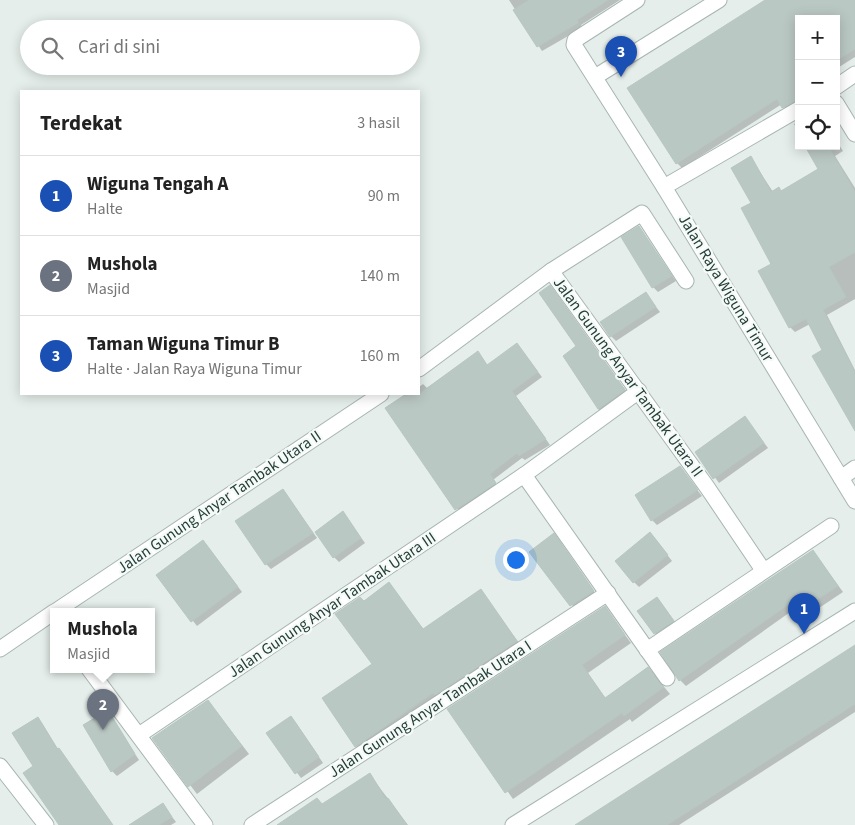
<!DOCTYPE html>
<html lang="id">
<head>
<meta charset="utf-8">
<style>
  :root { --surface:#fff; --page:#f2f2f2; --text:#222; --muted:#767676; --line:#e0e0e0; --accent:#7c3aed }
  body { margin:0; font-family:"Source Sans 3",sans-serif; background:var(--page); color:var(--text) }
  .controls { position:absolute; right:15px; top:15px; display:grid; overflow:hidden; border-radius:0px; box-shadow:0 2px 12px #0003 }
  .controls button { width:45px; height:45px; display:grid; place-items:center; padding:0; border:0; border-bottom:1px solid var(--line); background:var(--surface); color:var(--text); font:25px sans-serif }
  .you { position:absolute; left:515px; top:559px; width:18px; height:18px; margin:-12px; border:4px solid #fff; border-radius:50%; background:#1a73e8; box-shadow:0 0 0 8px #1a73e833 }
  .badge { display:grid; place-items:center; width:32px; height:32px; border-radius:50%; background:var(--accent); color:#fff; font-size:16px; font-weight:700 }
  .pin { position:absolute; translate:-50% -41px; filter:drop-shadow(0 1px 2px #0008) }
  .pin::after { content:''; position:absolute; top:26px; width:18px; height:15px; background:inherit; clip-path:polygon(0 0,100% 0,50% 100%) }
  .popup { position:absolute; left:50px; top:608px; width:105px; height:65px; box-sizing:border-box; display:grid; place-content:center; border-radius:0px; background:var(--surface); filter:drop-shadow(0 1px 4px #0005); font-size:16px; white-space:nowrap; color:var(--muted) }
  .popup b { font-size:19px; color:var(--text) }
  .popup::after { content:''; position:absolute; left:50%; top:100%; margin-left:-10px; border:10px solid transparent; border-top-color:var(--surface) }
  .list { margin:0; padding:0; list-style:none }
  h2 { display:flex; justify-content:space-between; align-items:center; height:65px; margin:0; padding:0 20px; font-size:21px }
  h2 small { font-size:16px; font-weight:400; color:var(--muted) }
  .list li { display:grid; grid-template-columns:32px 1fr auto; gap:15px; align-items:center; box-sizing:border-box; height:80px; padding:0 20px; border-top:1px solid var(--line) }
  .list b { display:block; font-size:19px; white-space:nowrap }
  .list p { margin:0; font-size:16px; white-space:nowrap; color:var(--muted) }
  .list em { font-size:16px; font-style:normal; color:var(--muted) }
  .icon { flex:none; width:28px; height:28px; fill:none; stroke:currentColor; stroke-width:2; stroke-linecap:round; stroke-linejoin:round }
  .map { position:relative; flex:none; width:855px; height:825px; overflow:hidden }
  .search { position:absolute; background:var(--surface); box-shadow:0 2px 12px #0003; left:20px; top:20px; width:400px; height:55px; display:flex; align-items:center; gap:12px; box-sizing:border-box; padding:0 18px; border-radius:28px; color:var(--muted); font-size:19px }
  .panel { position:absolute; background:var(--surface); box-shadow:0 2px 12px #0003; left:20px; top:90px; width:400px; height:305px; border-radius:0px }
  .map>svg:first-child { display:block }
  .shadow { fill:#0003 }
  .building { fill:#bac8c3; stroke:#b7c7c1 }
  .lines { fill:none; stroke-linecap:round; stroke-linejoin:round }
  .street-casing { stroke:#a7b6b1; stroke-width:17 }
  .street { stroke:#fff; stroke-width:15 }
  .labels { text-anchor:middle; dominant-baseline:central; stroke-width:4.5; stroke-linejoin:round; paint-order:stroke }
  .street-label { font-size:16px; fill:#243f38; stroke:#f5faf8 }
</style>
</head>
<body>
<div class="map">
<svg width="855" height="825" viewBox="0 0 855 825">
  <rect width="100%" height="100%" fill="#e5eeea"/>
  <g class="shadow">
    <path d="M509 0H620L581 25 582 28 542 51Z"/>
    <path d="M767 0H855V57L836 69V19H799V107L788 112 782 104 682 168 677 163Z"/>
    <path d="M799 121V133L794 124Z"/>
    <path d="M836 140 843 151 835 156 855 188V299L827 315 855 370V429L824 350 810 324 795 332 790 327 752 204 751 158 773 192 779 189 782 192 820 170 806 146H836Z"/>
    <path d="M639 228 676 281 658 292 653 287Z"/>
    <path d="M555 292 629 395 603 413 598 409 578 347Z"/>
    <path d="M646 294 660 312 616 341 611 336Z"/>
    <path d="M517 345 542 377 516 396 550 445 525 460 522 458 493 480 499 488 461 514 387 408 408 394H419V387L423 384 427 388 478 353 488 366Z"/>
    <path d="M749 423 768 448 719 483 697 452Z"/>
    <path d="M680 468 702 496 657 525 652 520Z"/>
    <path d="M283 490 317 538 271 569 266 564Z"/>
    <path d="M343 513 365 543 339 562 334 557Z"/>
    <path d="M558 539 597 596 576 610 531 552Z"/>
    <path d="M655 539 672 561 639 587 634 582Z"/>
    <path d="M203 541 242 592 197 626 158 576Z"/>
    <path d="M813 551 843 592 819 608 810 598 686 686 680 680Z"/>
    <path d="M389 584 424 630 481 591 522 647 361 751 356 746 373 664 364 602Z"/>
    <path d="M661 603 678 626 660 638 655 633Z"/>
    <path d="M605 608 631 643 588 673 606 699 655 676 670 694 632 722 630 719 513 799 449 709Z"/>
    <path d="M855 646V712L679 825H577Z"/>
    <path d="M208 701 249 754 197 794 154 738Z"/>
    <path d="M108 712 139 760 117 776 112 771Z"/>
    <path d="M37 718 42 723 58 749 113 825H62L34 766Z"/>
    <path d="M296 723 323 763 301 778 268 734Z"/>
    <path d="M370 775 408 825H296L317 799 323 805Z"/>
    <path d="M163 805 176 822 171 825H144Z"/>
  </g>
  <g class="building">
    <path d="M529 0H608L577 20 578 23 537 47 513 10Z"/>
    <path d="M765 0H855V49L836 61V19H799V100L782 108 777 99 676 164 627 88Z"/>
    <path d="M805 146H828L855 192V252L829 267 846 297 823 310 855 372V431L812 356 822 350 806 319 789 328 758 271 771 264 741 208 751 203 731 168 751 156 771 192 779 187 781 191 818 169Z"/>
    <path d="M639 226 672 276 652 288 621 237Z"/>
    <path d="M550 285 625 390 598 409 563 356 576 346 539 293Z"/>
    <path d="M646 292 656 307 610 337 600 322Z"/>
    <path d="M517 343 538 372 512 391 546 439 519 456 517 453 490 474 496 483 455 510 385 408 406 394H419L478 351 487 365Z"/>
    <path d="M745 416 764 443 713 479 695 452Z"/>
    <path d="M680 466 698 490 651 521 635 495Z"/>
    <path d="M283 489 313 533 265 565 235 521Z"/>
    <path d="M343 511 361 538 333 558 315 532Z"/>
    <path d="M650 532 668 555 633 583 615 561Z"/>
    <path d="M554 533 594 591 570 606 529 552Z"/>
    <path d="M203 540 238 587 191 622 156 575Z"/>
    <path d="M813 550 838 586 812 603 805 593 679 681 660 652Z"/>
    <path d="M389 582 423 629 481 589 517 641 435 695 433 693 355 747 322 698 372 664 335 614 360 597 364 601Z"/>
    <path d="M657 597 674 621 654 634 637 611Z"/>
    <path d="M605 606 625 635 582 665 605 698 648 667 664 687 624 716 622 713 505 793 447 709Z"/>
    <path d="M855 645V704L697 806 667 825H575Z"/>
    <path d="M208 700 242 746 188 787 152 738Z"/>
    <path d="M108 710 135 754 111 772 83 725Z"/>
    <path d="M291 716 319 757 295 774 266 733Z"/>
    <path d="M38 717 57 749 59 748 113 825H59L23 773 33 766 12 733Z"/>
    <path d="M370 773 386 799 388 798 407 825H277L317 798 322 804Z"/>
    <path d="M163 803 172 817 159 825H129Z"/>
  </g>
  <g class="lines">
    <defs>
      <g id="street">
        <path d="M637 0 575 40 574 45 664 187 855 501"/>
        <path d="M595 77 719 0"/>
        <path d="M836 87 855 74"/>
        <path d="M836 103 855 134"/>
        <path d="M664 187 799 109"/>
        <path d="M551 271 642 213 686 281"/>
        <path d="M419 369 551 271 707 487 763 570"/>
        <path d="M524 475 667 678"/>
        <path d="M841 478 855 468"/>
        <path d="M56 611 381 394"/>
        <path d="M0 649 54 612"/>
        <path d="M647 650 831 526"/>
        <path d="M89 669 205 825"/>
        <path d="M139 735 524 475 639 391"/>
        <path d="M0 766 46 825"/>
        <path d="M252 825 608 593"/>
        <path d="M513 825 855 611"/>
      </g>
    </defs>
    <use href="#street" class="street-casing"/>
    <use href="#street" class="street"/>
  </g>
  <g class="labels">
    <g class="street-label">
      <text transform="translate(726 288) rotate(59)">Jalan Raya Wiguna Timur</text>
      <text transform="translate(628 377) rotate(54)">Jalan Gunung Anyar Tambak Utara II</text>
      <text transform="translate(219 502) rotate(-34)">Jalan Gunung Anyar Tambak Utara II</text>
      <text transform="translate(332 605) rotate(-34)">Jalan Gunung Anyar Tambak Utara III</text>
      <text transform="translate(430 709) rotate(-33)">Jalan Gunung Anyar Tambak Utara I</text>
    </g>
  </g>
</svg>
<div class="controls">
<button>+</button>
<button>−</button>
<button><svg class="icon" aria-label="locate" viewBox="0 0 24 24"><circle cx="12" cy="12" r="6"/><path d="M12 2v4M12 18v4M2 12h4M18 12h4"/></svg></button>
</div>
<div class="you"></div>
<div class="pin badge" style="left:804px;top:634px;background:#1a4fb4">1</div>
<div class="pin badge" style="left:103px;top:730px;background:#6b7280">2</div>
<div class="popup"><b>Mushola</b>Masjid</div>
<div class="pin badge" style="left:621px;top:77px;background:#1a4fb4">3</div>
<div class="search"><svg class="icon" aria-label="search" viewBox="0 0 24 24"><circle cx="10" cy="10" r="6"/><path d="M15 15l6 6"/></svg>Cari di sini</div>
<section class="panel">
<h2>Terdekat<small>3 hasil</small></h2>
<ul class="list">
<li><span class="badge" style="background:#1a4fb4">1</span><div><b>Wiguna Tengah A</b><p>Halte</p></div><em>90 m</em></li>
<li><span class="badge" style="background:#6b7280">2</span><div><b>Mushola</b><p>Masjid</p></div><em>140 m</em></li>
<li><span class="badge" style="background:#1a4fb4">3</span><div><b>Taman Wiguna Timur B</b><p>Halte · Jalan Raya Wiguna Timur</p></div><em>160 m</em></li>
</ul>
</section>
</div>
</body>
</html>
